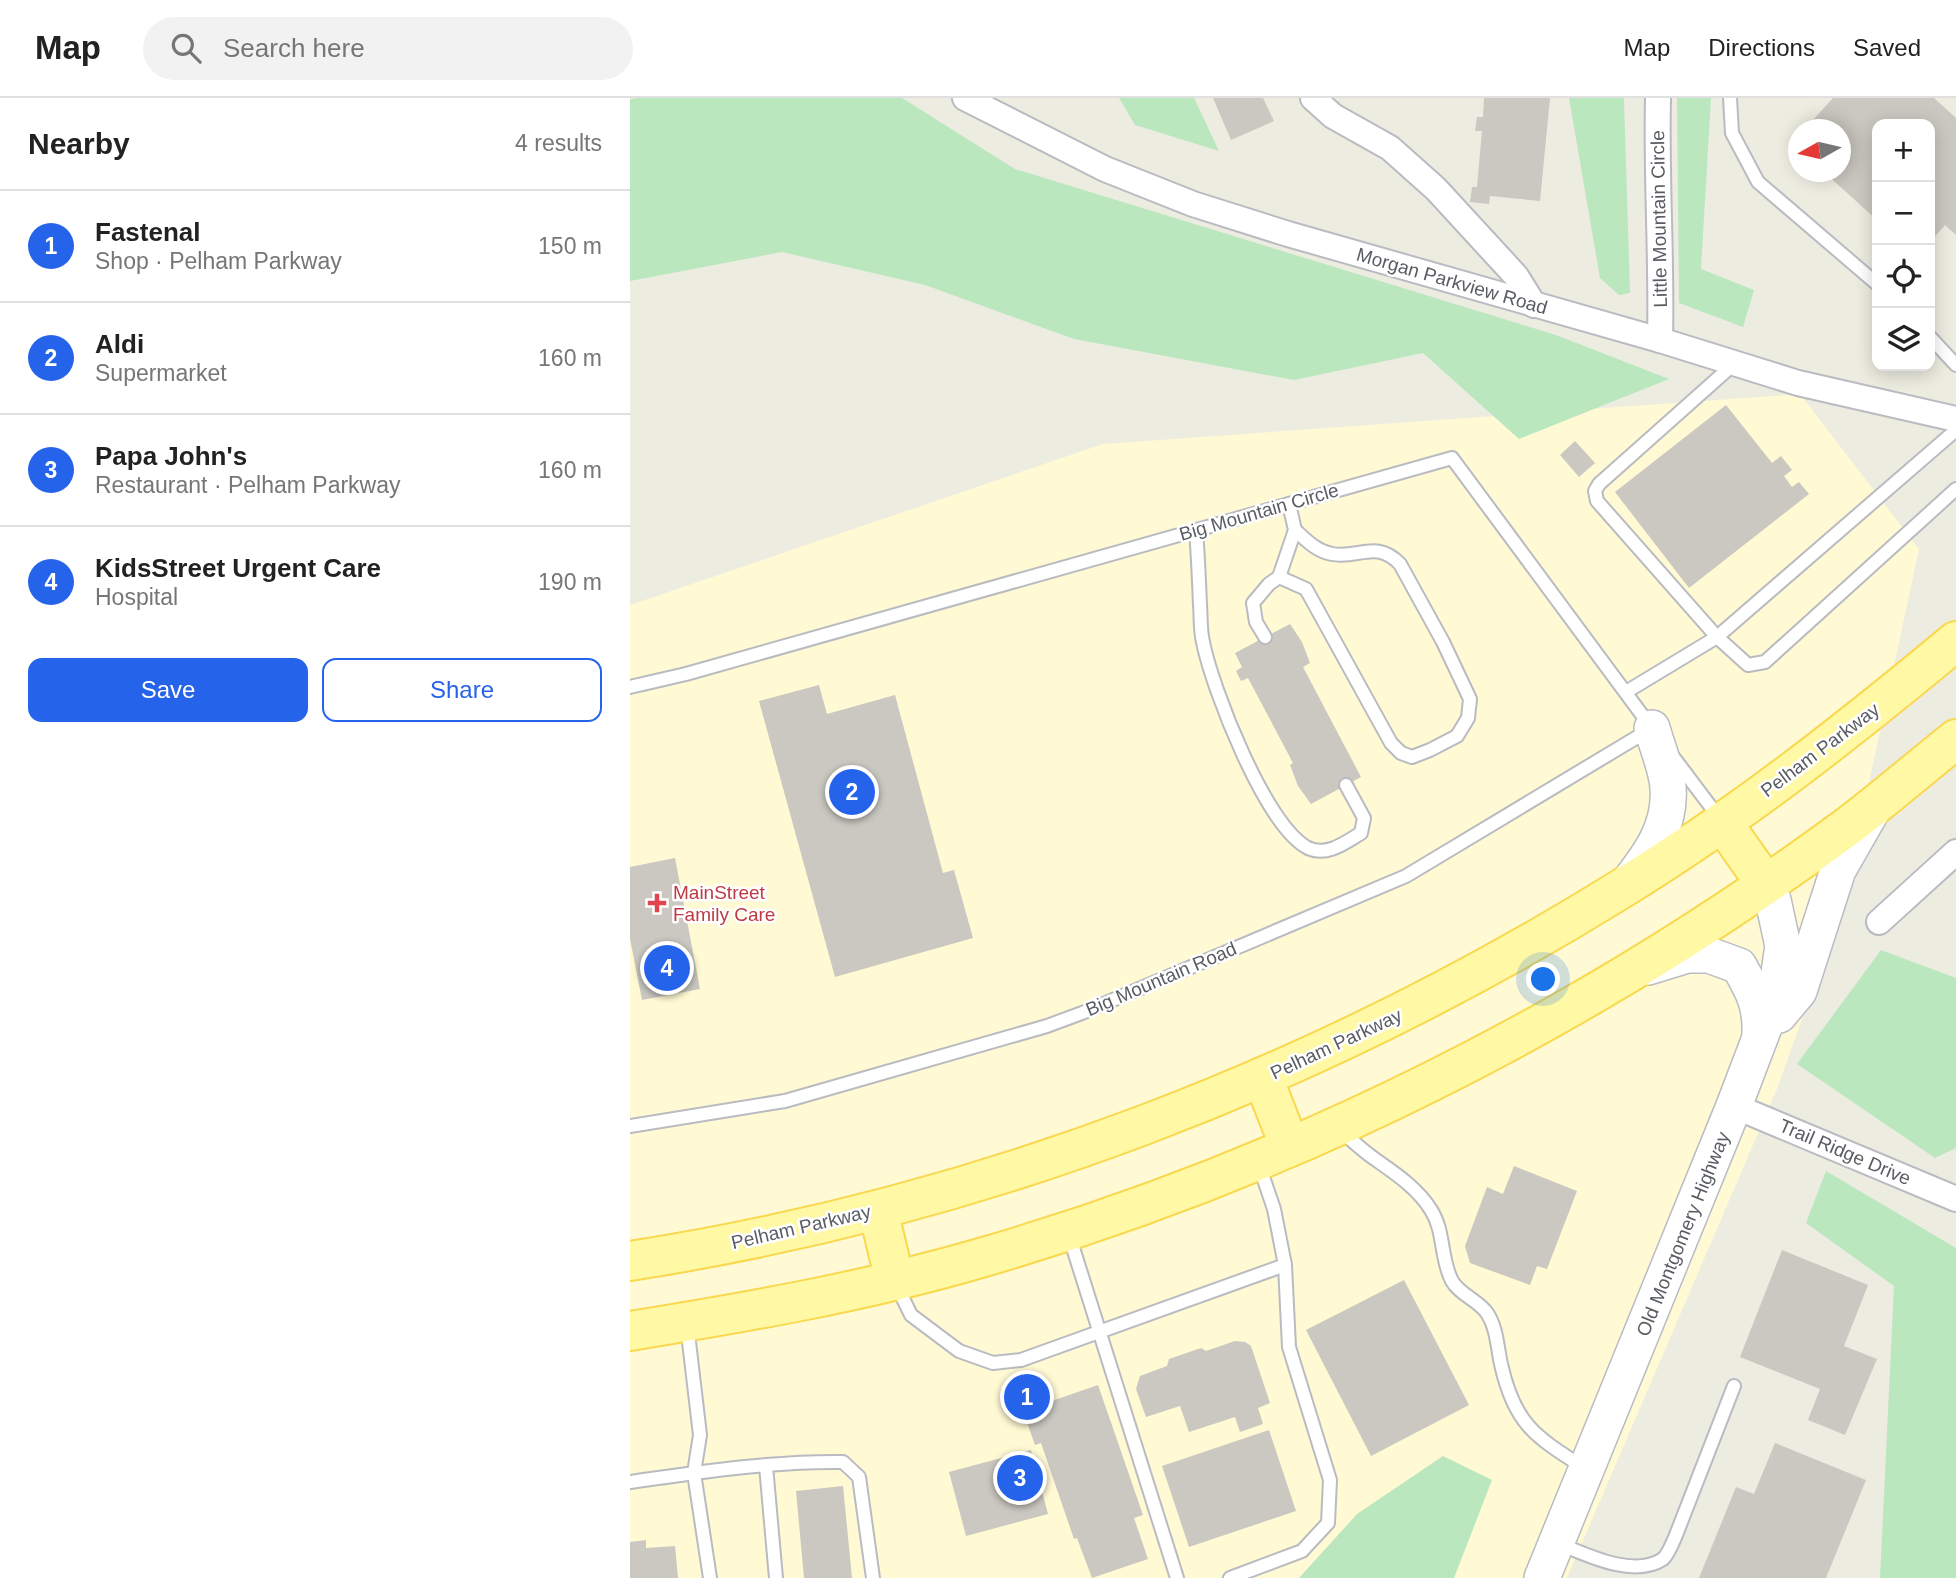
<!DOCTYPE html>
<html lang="en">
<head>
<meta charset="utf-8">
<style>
  :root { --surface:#fff; --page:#f2f2f2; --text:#222; --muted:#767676; --line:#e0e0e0; --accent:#2563eb }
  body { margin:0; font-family:Arial,sans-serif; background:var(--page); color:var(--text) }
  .controls { position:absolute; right:21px; top:21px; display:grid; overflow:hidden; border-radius:14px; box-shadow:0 4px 18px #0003 }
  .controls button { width:63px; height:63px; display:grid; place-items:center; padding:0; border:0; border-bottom:2px solid var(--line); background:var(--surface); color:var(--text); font:35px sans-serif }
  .compass { position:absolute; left:1158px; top:21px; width:63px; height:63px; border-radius:50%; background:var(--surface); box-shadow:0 4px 18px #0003; rotate:262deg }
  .you { position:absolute; left:914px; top:882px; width:24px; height:24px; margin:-18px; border:5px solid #fff; border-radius:50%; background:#1a73e8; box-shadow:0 0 0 10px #1a73e833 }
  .badge { display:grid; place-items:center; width:46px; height:46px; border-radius:50%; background:var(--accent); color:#fff; font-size:23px; font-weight:700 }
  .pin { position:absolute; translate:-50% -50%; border:4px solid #fff; box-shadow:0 2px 7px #0006 }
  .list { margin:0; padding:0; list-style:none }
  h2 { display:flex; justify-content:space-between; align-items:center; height:91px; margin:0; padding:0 28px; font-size:30px }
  h2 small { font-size:23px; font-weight:400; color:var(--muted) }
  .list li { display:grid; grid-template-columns:46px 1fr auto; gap:21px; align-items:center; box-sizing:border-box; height:112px; padding:0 28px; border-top:2px solid var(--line) }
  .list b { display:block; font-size:26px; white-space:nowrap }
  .list p { margin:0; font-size:23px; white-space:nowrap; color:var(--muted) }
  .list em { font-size:23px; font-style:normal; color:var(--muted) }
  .actions { display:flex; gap:14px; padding:21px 28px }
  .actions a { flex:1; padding:16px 0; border:2px solid var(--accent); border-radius:14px; text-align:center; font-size:24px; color:var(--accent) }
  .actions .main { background:var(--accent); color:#fff }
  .icon { flex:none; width:38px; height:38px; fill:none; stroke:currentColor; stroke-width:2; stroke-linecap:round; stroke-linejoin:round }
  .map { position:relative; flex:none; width:1326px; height:1480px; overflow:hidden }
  header { display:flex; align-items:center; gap:42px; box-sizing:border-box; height:98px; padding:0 35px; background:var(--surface); border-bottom:2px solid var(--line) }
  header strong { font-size:33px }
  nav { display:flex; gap:38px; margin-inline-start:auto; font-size:24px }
  .search { width:490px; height:63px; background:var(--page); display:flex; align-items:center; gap:18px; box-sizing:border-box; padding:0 24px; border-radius:38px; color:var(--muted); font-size:26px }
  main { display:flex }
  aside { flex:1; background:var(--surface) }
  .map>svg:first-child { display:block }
  .commercial { fill:#fff9d4 }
  .green { fill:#bbe7bf }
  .building { fill:#cac8c0 }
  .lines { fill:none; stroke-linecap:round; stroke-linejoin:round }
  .lane-casing { stroke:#b9bbc1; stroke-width:16 }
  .street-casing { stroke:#b9bbc1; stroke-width:28 }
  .secondary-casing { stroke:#b9bcc3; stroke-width:38 }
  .primary-casing { stroke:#f9d84e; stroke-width:42 }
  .lane { stroke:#fff; stroke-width:12 }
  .street { stroke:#fff; stroke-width:24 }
  .secondary { stroke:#fff; stroke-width:35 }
  .primary { stroke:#fff8a4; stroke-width:38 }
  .health-dot { fill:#e0444e; stroke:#fff; stroke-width:2.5 }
  .labels { text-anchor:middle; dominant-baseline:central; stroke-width:5; stroke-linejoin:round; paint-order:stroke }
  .street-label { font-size:19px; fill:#595d63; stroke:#fff }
  .health-label { font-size:19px; fill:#be3a42; stroke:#fff; text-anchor:start }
</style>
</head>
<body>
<header>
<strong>Map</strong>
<div class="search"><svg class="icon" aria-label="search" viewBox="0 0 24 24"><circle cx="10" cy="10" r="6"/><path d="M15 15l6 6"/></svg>Search here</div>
<nav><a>Map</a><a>Directions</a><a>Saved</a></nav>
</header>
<main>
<aside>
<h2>Nearby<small>4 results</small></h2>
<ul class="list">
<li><span class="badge">1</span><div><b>Fastenal</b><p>Shop · Pelham Parkway</p></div><em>150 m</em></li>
<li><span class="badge">2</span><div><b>Aldi</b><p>Supermarket</p></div><em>160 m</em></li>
<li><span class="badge">3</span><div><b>Papa John's</b><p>Restaurant · Pelham Parkway</p></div><em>160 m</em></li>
<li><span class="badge">4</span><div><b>KidsStreet Urgent Care</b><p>Hospital</p></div><em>190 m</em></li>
</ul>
<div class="actions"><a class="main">Save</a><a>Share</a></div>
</aside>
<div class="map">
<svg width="1326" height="1480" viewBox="0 0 1326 1480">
  <rect width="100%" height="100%" fill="#edece1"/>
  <path class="commercial" d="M1170 296 1289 451 1213 806 1147 991 937 1480H0V507L473 346Z"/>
  <g class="green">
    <path d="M9 0H272L385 71 926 237 1039 281 889 341 793 255 664 282 444 241 295 187 152 154 0 183V1Z"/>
    <path d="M489 0H564L589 53 505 27Z"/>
    <path d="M939 0H994L1000 195 989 197 970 180Z"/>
    <path d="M1047 0H1081L1071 171 1124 192 1113 229 1049 205Z"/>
    <path d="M1251 852 1326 880V1050L1305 1060 1167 966Z"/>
    <path d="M1196 1073 1326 1150V1480H1250L1264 1188 1176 1125Z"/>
    <path d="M813 1358 862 1382 824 1480H669L727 1416Z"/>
  </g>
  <g class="building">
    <path d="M583 0H633L644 23 601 42Z"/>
    <path d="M854 0H920L910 103 860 98 859 106 840 104 842 89H847L852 33H845L847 19H853Z"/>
    <path d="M1203 0H1304L1326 20V137L1315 127 1300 144V26H1247V122L1194 74H1210V32H1174Z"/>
    <path d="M1096 307 1142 365 1151 358 1162 372 1154 378 1162 389 1169 384 1179 396 1059 490 985 394Z"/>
    <path d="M945 343 965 365 949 379 930 357Z"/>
    <path d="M660 526 672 544 680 565 673 569 731 679 681 706 668 688 660 667 663 665 618 580 611 583 606 573 612 569 605 555Z"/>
    <path d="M189 587 197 616 265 597 313 775 324 772 343 840 205 879 129 603Z"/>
    <path d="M45 760 70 891 12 902 0 841V769Z"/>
    <path d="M884 1068 947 1093 917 1171 907 1168 900 1187 840 1165 835 1148 857 1089 873 1096Z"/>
    <path d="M1152 1152 1238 1187 1214 1248 1247 1261 1215 1337 1178 1322 1190 1291 1110 1259Z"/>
    <path d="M774 1182 839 1307 741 1358 676 1232Z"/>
    <path d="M605 1243 615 1244 621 1248 640 1305 628 1310 633 1326 610 1334 605 1319 559 1334 550 1308 516 1319 506 1291 510 1278 537 1268 539 1261 571 1250 576 1253Z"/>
    <path d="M468 1287 513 1417 504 1420 518 1461 462 1480 447 1440 444 1441 411 1345 405 1347 393 1313Z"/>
    <path d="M639 1332 666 1413 559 1449 532 1368Z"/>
    <path d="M1145 1345 1236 1382 1196 1480H1069L1106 1389 1124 1396Z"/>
    <path d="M401 1352 418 1416 336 1438 319 1374Z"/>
    <path d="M213 1388 222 1480H174L166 1393Z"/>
    <path d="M16 1442V1450L45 1448 48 1480H0V1444Z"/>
  </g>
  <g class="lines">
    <defs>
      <g id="lane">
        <path d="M1100 0 1102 35 1128 84 1247 186"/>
        <path d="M1300 239 1326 267"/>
        <path d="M1105 265 969 386 965 393 967 403 1087 539 1118 567 1135 564 1326 391"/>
        <path d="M566 432C568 457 569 482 570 507 571 519 570 532 573 544 582 590 636 729 678 750 697 759 716 744 731 735L734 720 716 687"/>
        <path d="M649 479 676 491 761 645 771 655 782 659 800 652 827 638 838 620 840 601 813 544 770 466C746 441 729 461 702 456 686 453 676 442 665 432"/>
        <path d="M635 539 626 524 623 505 639 486 649 479 665 432 659 406"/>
        <path d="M0 589 56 576 822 360 1021 629"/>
        <path d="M996 594 1087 539 1326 332"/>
        <path d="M1044 660 1090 721"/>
        <path d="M0 1028 155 1003 417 928 452 915 776 778 1019 632"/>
        <path d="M709 1031C720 1041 731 1051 742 1059 763 1074 787 1089 801 1112 815 1134 810 1160 822 1183 830 1197 848 1202 857 1215 867 1230 867 1248 871 1266 884 1325 904 1338 953 1369"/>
        <path d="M439 1137 547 1480"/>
        <path d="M266 1186 281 1217 329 1253 363 1265 391 1262 655 1167 644 1111 629 1067"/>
        <path d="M57 1227 70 1337 64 1375 80 1480"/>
        <path d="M136 1368 146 1480"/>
        <path d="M0 1384C70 1374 142 1363 213 1364L229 1379 243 1480"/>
        <path d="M930 1446C959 1458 1004 1480 1033 1461 1039 1455 1043 1444 1046 1437L1104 1288"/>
        <path d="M600 1480 672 1453 698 1425 700 1382 659 1249 655 1167"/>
      </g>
      <g id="street">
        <path d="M335 0 475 71 563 106 658 136 1030 242 1168 285 1326 321"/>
        <path d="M683 0 703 18 760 50 806 91 886 178 904 207"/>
        <path d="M1028 0C1026 81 1032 161 1030 242"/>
        <path d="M1249 824 1326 754"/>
        <path d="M1104 1008 1326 1101"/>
      </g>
      <g id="secondary">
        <path d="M998 785C1020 757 1041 728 1038 690 1037 671 1027 649 1022 630"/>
        <path d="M1018 869 1057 857H1079L1109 868C1123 893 1131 906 1130 936"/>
        <path d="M1149 917 1169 893 1208 772 1244 709"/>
        <path d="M912 1480 1104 1008 1141 911 1148 881 1153 848 1143 802 1135 785"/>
      </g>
      <g id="primary">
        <path d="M1092 724 1135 785"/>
        <path d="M633 980 660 1049"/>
        <path d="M248 1112 265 1183"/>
        <path d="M0 1163C353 1108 688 979 991 791 1110 718 1219 632 1326 543"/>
        <path d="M0 1233C117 1214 233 1194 347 1161 660 1071 955 922 1217 729 1254 701 1290 670 1326 641"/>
      </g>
    </defs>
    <use href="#lane" class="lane-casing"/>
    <use href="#street" class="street-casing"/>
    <use href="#secondary" class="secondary-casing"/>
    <use href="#primary" class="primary-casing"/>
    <use href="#lane" class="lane"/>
    <use href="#street" class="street"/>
    <use href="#secondary" class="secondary"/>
    <use href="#primary" class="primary"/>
  </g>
  <path class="health-dot" d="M23.5 794.5h7v7h7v7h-7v7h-7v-7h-7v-7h7z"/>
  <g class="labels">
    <g class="street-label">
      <text transform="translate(1029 121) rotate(-91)">Little Mountain Circle</text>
      <text transform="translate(822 183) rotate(16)">Morgan Parkview Road</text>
      <text transform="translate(629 414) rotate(-16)">Big Mountain Circle</text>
      <text transform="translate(1190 652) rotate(-37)">Pelham Parkway</text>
      <text transform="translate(531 881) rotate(-23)">Big Mountain Road</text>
      <text transform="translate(706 946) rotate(-25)">Pelham Parkway</text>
      <text transform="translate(1215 1054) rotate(23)">Trail Ridge Drive</text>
      <text transform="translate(171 1129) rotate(-13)">Pelham Parkway</text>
      <text transform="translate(1053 1136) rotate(-68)">Old Montgomery Highway</text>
    </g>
    <g class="health-label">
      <text x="43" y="794">MainStreet<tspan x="43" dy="22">Family Care</tspan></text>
    </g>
  </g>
</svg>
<div class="controls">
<button>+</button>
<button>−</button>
<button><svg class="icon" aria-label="locate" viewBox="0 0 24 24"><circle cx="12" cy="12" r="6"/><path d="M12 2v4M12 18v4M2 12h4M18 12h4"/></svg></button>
<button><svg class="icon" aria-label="layers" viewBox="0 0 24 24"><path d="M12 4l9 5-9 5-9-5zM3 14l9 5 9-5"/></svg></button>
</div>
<svg class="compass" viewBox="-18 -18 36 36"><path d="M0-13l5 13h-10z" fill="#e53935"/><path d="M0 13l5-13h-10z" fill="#767676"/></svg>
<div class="you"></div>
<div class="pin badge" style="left:397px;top:1299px">1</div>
<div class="pin badge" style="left:222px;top:694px">2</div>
<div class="pin badge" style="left:390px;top:1380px">3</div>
<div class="pin badge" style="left:37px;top:870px">4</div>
</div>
</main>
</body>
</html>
